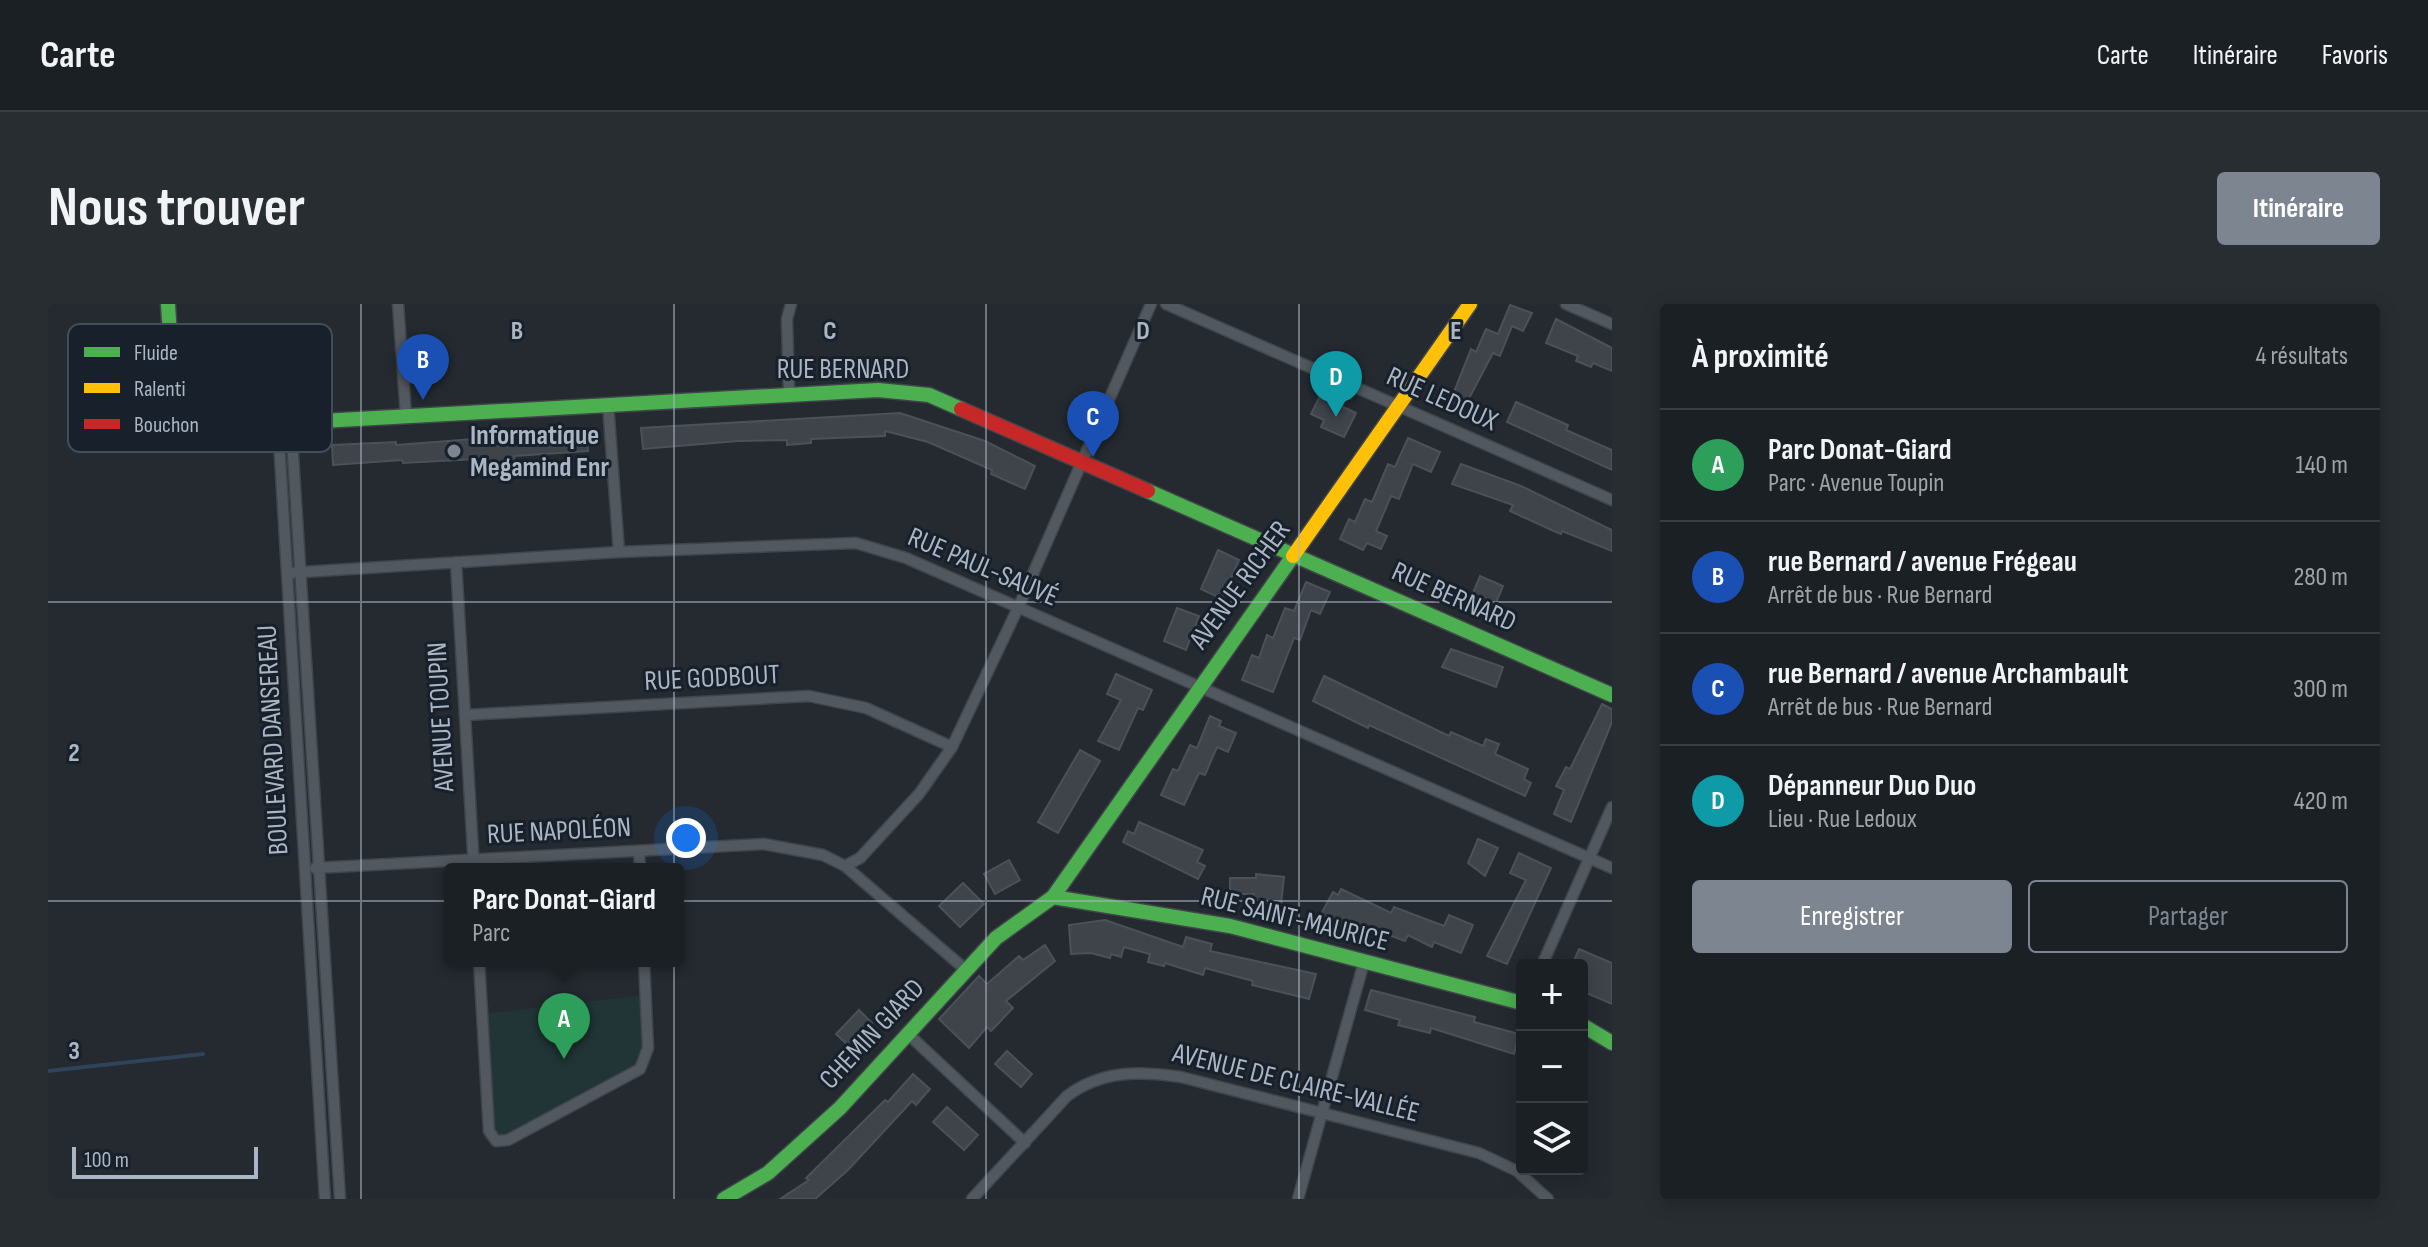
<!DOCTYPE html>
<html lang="fr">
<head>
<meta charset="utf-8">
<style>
  :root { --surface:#1b2024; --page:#282d31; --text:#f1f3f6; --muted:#a0a3a6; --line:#393e41; --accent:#7c8590 }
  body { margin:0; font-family:"Sofia Sans Condensed",sans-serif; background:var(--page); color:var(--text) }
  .controls { position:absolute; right:24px; bottom:24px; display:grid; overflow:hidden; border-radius:8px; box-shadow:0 4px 20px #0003 }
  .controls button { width:72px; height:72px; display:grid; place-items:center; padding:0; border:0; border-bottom:2px solid var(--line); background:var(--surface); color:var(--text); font:40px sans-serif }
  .scale { position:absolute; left:24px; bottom:20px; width:186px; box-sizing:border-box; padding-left:8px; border:4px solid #abb6c4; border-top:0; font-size:22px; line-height:28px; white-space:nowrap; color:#abb6c4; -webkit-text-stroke:6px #17202b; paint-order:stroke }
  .you { position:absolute; left:638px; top:534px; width:28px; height:28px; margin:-20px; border:6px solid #fff; border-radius:50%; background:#1a73e8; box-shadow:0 0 0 12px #1a73e833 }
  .badge { display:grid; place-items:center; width:52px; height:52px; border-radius:50%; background:var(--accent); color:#fff; font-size:26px; font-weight:700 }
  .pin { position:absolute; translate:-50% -66px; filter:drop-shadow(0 2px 4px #0008) }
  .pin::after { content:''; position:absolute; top:42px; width:28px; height:24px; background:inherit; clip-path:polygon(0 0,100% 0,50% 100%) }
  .popup { position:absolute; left:396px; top:559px; width:240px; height:104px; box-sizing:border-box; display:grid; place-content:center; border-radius:8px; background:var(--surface); filter:drop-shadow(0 2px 6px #0005); font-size:26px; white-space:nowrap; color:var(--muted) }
  .popup b { font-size:30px; color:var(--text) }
  .popup::after { content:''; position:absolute; left:50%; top:100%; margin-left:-16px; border:16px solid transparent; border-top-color:var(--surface) }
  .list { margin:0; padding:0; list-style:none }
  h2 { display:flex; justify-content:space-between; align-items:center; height:104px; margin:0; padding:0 32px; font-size:34px }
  h2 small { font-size:26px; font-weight:400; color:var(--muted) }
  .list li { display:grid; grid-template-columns:52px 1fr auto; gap:24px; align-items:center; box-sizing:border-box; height:112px; padding:0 32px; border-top:2px solid var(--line) }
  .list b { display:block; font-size:30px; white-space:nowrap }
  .list p { margin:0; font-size:26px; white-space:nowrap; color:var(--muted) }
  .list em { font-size:26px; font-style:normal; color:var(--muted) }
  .actions { display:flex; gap:16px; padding:24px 32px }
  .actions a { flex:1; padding:18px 0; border:2px solid var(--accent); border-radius:8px; text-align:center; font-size:28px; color:var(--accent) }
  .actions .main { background:var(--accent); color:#fff }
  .icon { flex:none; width:44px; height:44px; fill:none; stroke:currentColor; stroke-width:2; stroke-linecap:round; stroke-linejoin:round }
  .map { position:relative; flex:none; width:1564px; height:895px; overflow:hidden; border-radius:8px }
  header { display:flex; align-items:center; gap:48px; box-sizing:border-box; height:112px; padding:0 40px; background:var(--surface); border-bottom:2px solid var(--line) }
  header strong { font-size:38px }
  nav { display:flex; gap:44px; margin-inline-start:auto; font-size:28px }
  .intro { display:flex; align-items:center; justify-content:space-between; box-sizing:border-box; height:192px; padding:0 48px }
  h1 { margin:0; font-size:56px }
  .button { padding:20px 36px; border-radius:8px; background:var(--accent); color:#fff; font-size:28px; font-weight:700 }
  main { display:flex; gap:48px; padding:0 48px }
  aside { flex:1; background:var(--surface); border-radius:8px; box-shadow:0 4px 20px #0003 }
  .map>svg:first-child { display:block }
  .green { fill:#213436 }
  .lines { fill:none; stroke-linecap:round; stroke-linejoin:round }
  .stream { stroke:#2f435a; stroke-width:4 }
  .building { fill:#3f444a; stroke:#4b5159; stroke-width:2 }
  .street-casing { stroke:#40454a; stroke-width:13 }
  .fast-casing { stroke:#40454a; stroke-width:17 }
  .slow-casing { stroke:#40454a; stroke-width:17 }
  .jam-casing { stroke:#40454a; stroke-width:17 }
  .street { stroke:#52585f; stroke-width:10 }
  .fast { stroke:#4caf50; stroke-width:14 }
  .slow { stroke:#ffc107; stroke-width:14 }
  .jam { stroke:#c62828; stroke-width:14 }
  .grid { fill:none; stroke:#abb6c4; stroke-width:2; stroke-opacity:0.55 }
  .poi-dot { fill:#7c8590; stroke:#17202b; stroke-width:3 }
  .labels { text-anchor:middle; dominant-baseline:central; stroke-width:6; stroke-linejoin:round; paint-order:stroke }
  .street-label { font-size:28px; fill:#abb6c4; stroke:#17202b }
  .poi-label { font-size:28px; font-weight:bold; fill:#abb6c4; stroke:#17202b; text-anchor:start }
  .key { fill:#17202b; stroke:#434d59; stroke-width:2 }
  .key-label { font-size:22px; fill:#abb6c4 }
  .grid-label { font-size:26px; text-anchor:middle; font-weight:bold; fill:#abb6c4; stroke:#17202b; stroke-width:6; stroke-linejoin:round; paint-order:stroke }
</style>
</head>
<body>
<header>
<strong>Carte</strong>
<nav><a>Carte</a><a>Itinéraire</a><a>Favoris</a></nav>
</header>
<div class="intro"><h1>Nous trouver</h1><a class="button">Itinéraire</a></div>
<main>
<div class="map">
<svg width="1564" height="895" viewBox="0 0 1564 895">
  <rect width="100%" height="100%" fill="#242a30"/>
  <path class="green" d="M597 691 600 744 592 765 448 837 441 826 434 710Z"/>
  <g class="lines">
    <path class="stream" d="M0 767 155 750"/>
  </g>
  <g class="building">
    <path d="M1462 1 1484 9 1475 27 1464 22 1452 52 1445 49 1416 104 1402 98 1423 45 1428 48 1438 25 1450 30Z"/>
    <path d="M1508 15 1564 44V67L1545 59 1543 63 1528 57 1530 52 1498 39Z"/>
    <path d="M1272 92 1308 109 1296 133 1273 123 1276 116 1263 110Z"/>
    <path d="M1468 98 1520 121 1518 126 1564 146V166L1459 118Z"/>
    <path d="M852 109 937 137 987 162 977 185 943 170 944 166 880 138 837 127V132L763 135V139L739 141V136L690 137 595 145 593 124Z"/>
    <path d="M538 129 540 147 466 152 467 159 429 160V155L355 159 354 156 285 161 284 141 348 138V141L466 132 501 133Z"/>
    <path d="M1360 134 1392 148 1383 168 1365 160 1351 195 1343 192 1328 227 1339 232 1333 245 1319 239 1315 246 1292 235 1301 215 1307 218 1317 195 1324 198 1340 160 1347 163Z"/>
    <path d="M1413 160 1473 182 1564 226V247L1514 227 1513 230 1508 228 1462 207 1465 201 1404 180Z"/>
    <path d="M1170 246 1191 256 1174 295 1153 285Z"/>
    <path d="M1432 272 1455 282 1445 306 1422 296Z"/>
    <path d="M1258 278 1282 288 1272 310 1263 306 1252 336 1246 334 1225 388 1194 376 1204 351 1211 354 1219 331 1225 334 1237 304 1246 307Z"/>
    <path d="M1129 304 1151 312 1138 346 1116 337Z"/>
    <path d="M1403 345 1455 363 1448 383 1394 363Z"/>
    <path d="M1068 370 1104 386 1095 406 1090 404 1071 446 1050 437 1073 396 1059 390Z"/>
    <path d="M1276 372 1401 432 1403 428 1435 442 1438 435 1451 440 1447 450 1480 465 1476 475 1483 479 1477 492 1321 421 1320 424 1265 397Z"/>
    <path d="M1554 400 1564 405V418L1523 518 1506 510 1516 486 1508 482 1518 463 1522 465Z"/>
    <path d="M1162 412 1173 417 1171 422 1188 429 1180 448 1169 443 1157 471 1151 469 1136 501 1113 491 1125 465 1130 467 1142 441 1149 444Z"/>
    <path d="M1032 446 1052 457 1010 529 990 518Z"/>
    <path d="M1091 518 1155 546 1149 558 1157 562 1150 575 1075 538 1080 527 1086 530Z"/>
    <path d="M1430 535 1450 544 1437 572 1420 559Z"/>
    <path d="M1471 549 1503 564 1459 660 1439 652 1478 576 1462 569Z"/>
    <path d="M961 556 972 576 947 590 936 570Z"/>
    <path d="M1208 570 1236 573 1233 600 1205 597 1206 590H1182V574H1208Z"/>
    <path d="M915 579 936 600 912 623 891 602Z"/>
    <path d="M1293 585 1343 609 1346 603 1396 622 1401 611 1425 621 1413 649 1386 638 1384 643 1360 631 1357 637 1303 617 1299 624 1273 610 1285 588 1290 591Z"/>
    <path d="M1057 616 1135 643 1138 633 1164 640 1162 647 1268 670 1261 695 1204 681 1205 677 1157 664 1155 671 1117 659 1116 662 1100 658 1102 650 1083 645 1076 643 1073 653 1063 650 1062 654 1043 649 1023 650 1021 621Z"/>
    <path d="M997 641 1007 657 958 697 965 704 943 727 939 723 921 744 891 715 931 672 939 680 971 652 975 656Z"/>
    <path d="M1531 645 1564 659V700L1534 687V661H1524Z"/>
    <path d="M1323 686 1427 713 1426 718 1471 730 1466 750 1383 724 1382 729 1350 721 1352 716 1317 706Z"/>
    <path d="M811 706 824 719 802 743 788 730Z"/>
    <path d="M959 747 984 770 973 783 947 760Z"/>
    <path d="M865 770 882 785 868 801 864 797 800 866 767 895H732L761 876 758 874 837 796 840 798Z"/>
    <path d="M899 803 930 831 916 846 885 818Z"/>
  </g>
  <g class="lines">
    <defs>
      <g id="street">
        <path d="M350 0 358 112"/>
        <path d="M1118 0 1564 196"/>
        <path d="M1518 0 1564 20"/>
        <path d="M741 90 739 15 743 0"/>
        <path d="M560 100 571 248"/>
        <path d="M243 119 292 895"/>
        <path d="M230 120 277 895"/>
        <path d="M408 258 426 565"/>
        <path d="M239 269 571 248 808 239 858 254 1564 564"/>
        <path d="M417 411 761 392 818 404 904 443"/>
        <path d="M591 547 592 565"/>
        <path d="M797 562 812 554 871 490 904 443 970 304 1103 0"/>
        <path d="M267 564 716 540 775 551 797 562 918 666"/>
        <path d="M431 657 441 827 448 837 460 836 592 765 600 744 596 657"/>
        <path d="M1494 661 1564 503"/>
        <path d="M860 730 977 839"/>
        <path d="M924 895 1019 792C1054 766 1091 767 1133 773L1431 849 1469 867 1500 895"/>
        <path d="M1250 895 1316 658"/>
      </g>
      <g id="fast">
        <path d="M120 0C123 48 123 95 167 123L830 86 881 91 913 105"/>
        <path d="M1100 187 1564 391"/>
        <path d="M1005 593 1182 622 1474 699"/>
        <path d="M1534 721 1564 739"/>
        <path d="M676 895 720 869 792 804 948 634 1005 593 1245 252"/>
      </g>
      <path id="slow" d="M1245 252 1422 0"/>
      <path id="jam" d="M913 105 1100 187"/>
    </defs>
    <use href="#street" class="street-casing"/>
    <use href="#fast" class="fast-casing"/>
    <use href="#slow" class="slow-casing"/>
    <use href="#jam" class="jam-casing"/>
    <use href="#street" class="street"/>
    <use href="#fast" class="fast"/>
    <use href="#slow" class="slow"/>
    <use href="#jam" class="jam"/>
  </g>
  <path class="grid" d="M313 0V895M626 0V895M938 0V895M1251 0V895M0 298H1564M0 597H1564"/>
  <circle class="poi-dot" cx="406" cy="147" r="8"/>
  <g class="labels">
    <g class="street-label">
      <text x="795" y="65">RUE BERNARD</text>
      <text transform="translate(1394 95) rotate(24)">RUE LEDOUX</text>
      <text transform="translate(935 263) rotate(23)">RUE PAUL-SAUVÉ</text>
      <text transform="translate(1192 281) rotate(-54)">AVENUE RICHER</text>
      <text transform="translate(1406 293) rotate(24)">RUE BERNARD</text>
      <text transform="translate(664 374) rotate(-3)">RUE GODBOUT</text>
      <text transform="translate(393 413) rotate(-93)">AVENUE TOUPIN</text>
      <text transform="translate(225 436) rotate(-93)">BOULEVARD DANSEREAU</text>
      <text transform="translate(511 527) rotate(-3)">RUE NAPOLÉON</text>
      <text transform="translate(1247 615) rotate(14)">RUE SAINT-MAURICE</text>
      <text transform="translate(824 730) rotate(-47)">CHEMIN GIARD</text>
      <text transform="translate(1248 779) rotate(14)">AVENUE DE CLAIRE-VALLÉE</text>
    </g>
    <g class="poi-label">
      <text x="422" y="131">Informatique<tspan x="422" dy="32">Megamind Enr</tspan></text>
    </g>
  </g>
  <rect x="20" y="20" width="264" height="128" rx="12" class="key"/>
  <rect x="36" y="43" width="36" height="10" fill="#4caf50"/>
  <rect x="36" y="79" width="36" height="10" fill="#ffc107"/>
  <rect x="36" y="115" width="36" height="10" fill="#c62828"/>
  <g class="key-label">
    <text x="86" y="56">Fluide</text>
    <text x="86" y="92">Ralenti</text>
    <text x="86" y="128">Bouchon</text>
  </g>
  <g class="grid-label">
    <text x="469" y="35">B</text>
    <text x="782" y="35">C</text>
    <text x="1095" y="35">D</text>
    <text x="1408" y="35">E</text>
    <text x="26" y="457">2</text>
    <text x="26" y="755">3</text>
  </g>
</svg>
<div class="controls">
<button>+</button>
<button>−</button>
<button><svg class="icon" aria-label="layers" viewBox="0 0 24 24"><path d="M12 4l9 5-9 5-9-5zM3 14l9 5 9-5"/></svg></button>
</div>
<div class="scale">100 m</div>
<div class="you"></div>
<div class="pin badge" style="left:516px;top:755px;background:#2e9e5b">A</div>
<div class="popup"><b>Parc Donat-Giard</b>Parc</div>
<div class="pin badge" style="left:375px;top:96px;background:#1a4fb4">B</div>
<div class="pin badge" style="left:1045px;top:153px;background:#1a4fb4">C</div>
<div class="pin badge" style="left:1288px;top:113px;background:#0f9aa8">D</div>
</div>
<aside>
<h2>À proximité<small>4 résultats</small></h2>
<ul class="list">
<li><span class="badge" style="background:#2e9e5b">A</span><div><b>Parc Donat-Giard</b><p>Parc · Avenue Toupin</p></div><em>140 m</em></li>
<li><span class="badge" style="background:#1a4fb4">B</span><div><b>rue Bernard / avenue Frégeau</b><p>Arrêt de bus · Rue Bernard</p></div><em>280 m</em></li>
<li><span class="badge" style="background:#1a4fb4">C</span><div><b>rue Bernard / avenue Archambault</b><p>Arrêt de bus · Rue Bernard</p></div><em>300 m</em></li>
<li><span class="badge" style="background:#0f9aa8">D</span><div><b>Dépanneur Duo Duo</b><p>Lieu · Rue Ledoux</p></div><em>420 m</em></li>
</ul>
<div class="actions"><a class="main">Enregistrer</a><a>Partager</a></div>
</aside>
</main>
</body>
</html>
